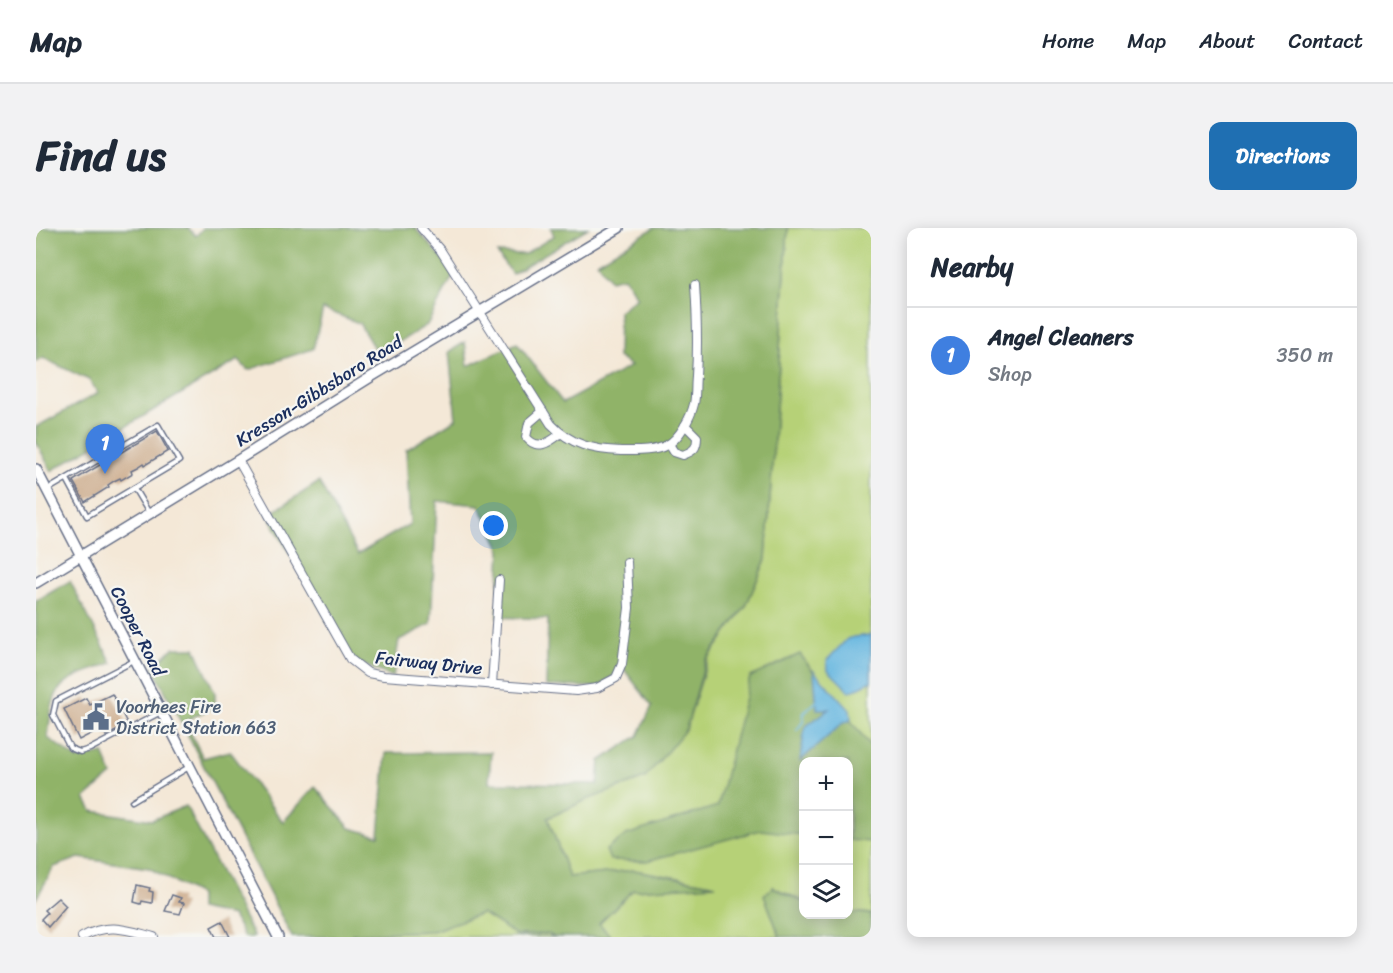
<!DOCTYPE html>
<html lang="en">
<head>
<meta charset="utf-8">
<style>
  :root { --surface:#fff; --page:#f2f2f3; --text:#1f2937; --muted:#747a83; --line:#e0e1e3; --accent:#1f6fb2 }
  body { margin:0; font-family:Sriracha,sans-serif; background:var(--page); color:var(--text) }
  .controls { position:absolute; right:18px; bottom:18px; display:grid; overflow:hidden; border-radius:12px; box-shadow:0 3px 15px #0003 }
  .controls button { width:54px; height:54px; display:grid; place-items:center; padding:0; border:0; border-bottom:2px solid var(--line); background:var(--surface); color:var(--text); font:30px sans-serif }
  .you { position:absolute; left:458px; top:298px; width:21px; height:21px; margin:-15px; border:4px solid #fff; border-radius:50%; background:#1a73e8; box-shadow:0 0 0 9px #1a73e833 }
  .badge { display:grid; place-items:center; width:39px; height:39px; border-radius:50%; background:var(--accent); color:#fff; font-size:20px; font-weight:700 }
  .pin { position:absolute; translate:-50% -50px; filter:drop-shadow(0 2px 3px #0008) }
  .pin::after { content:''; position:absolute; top:32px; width:21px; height:18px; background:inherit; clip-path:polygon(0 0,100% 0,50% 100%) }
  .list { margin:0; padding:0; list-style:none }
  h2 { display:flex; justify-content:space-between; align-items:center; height:78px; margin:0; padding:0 24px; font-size:26px }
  h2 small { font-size:20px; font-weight:400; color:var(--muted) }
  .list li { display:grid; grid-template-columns:39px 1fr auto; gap:18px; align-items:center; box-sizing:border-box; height:96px; padding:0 24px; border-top:2px solid var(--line) }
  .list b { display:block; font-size:22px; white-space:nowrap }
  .list p { margin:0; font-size:20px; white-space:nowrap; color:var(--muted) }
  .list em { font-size:20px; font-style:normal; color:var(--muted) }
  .icon { flex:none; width:33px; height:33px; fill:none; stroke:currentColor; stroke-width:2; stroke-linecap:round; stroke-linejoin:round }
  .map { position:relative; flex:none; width:835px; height:709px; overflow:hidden; border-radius:12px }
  header { display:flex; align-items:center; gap:36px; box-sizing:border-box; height:84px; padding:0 30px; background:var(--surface); border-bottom:2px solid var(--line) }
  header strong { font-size:28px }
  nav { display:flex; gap:33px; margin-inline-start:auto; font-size:21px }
  .intro { display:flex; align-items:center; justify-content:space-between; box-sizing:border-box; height:144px; padding:0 36px }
  h1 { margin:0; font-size:42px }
  .button { padding:15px 27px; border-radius:12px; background:var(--accent); color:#fff; font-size:21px; font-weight:700 }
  main { display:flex; gap:36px; padding:0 36px }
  aside { flex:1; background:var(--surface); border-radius:12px; box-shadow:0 3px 15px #0003 }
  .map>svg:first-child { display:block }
  .green { fill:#b6d177; stroke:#68806a; stroke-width:1.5 }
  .forest { fill:#90b368; stroke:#567163; stroke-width:1.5 }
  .water { fill:#64b5df; stroke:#40729e; stroke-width:1.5 }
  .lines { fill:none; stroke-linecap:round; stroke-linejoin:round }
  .stream { stroke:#64b5df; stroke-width:2 }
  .building { fill:#caa887 }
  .service-casing { stroke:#677088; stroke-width:7 }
  .minor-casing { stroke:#677088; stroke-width:10 }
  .tertiary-casing { stroke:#677088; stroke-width:12 }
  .service { stroke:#fff; stroke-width:4 }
  .minor { stroke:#fff; stroke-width:8 }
  .tertiary { stroke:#fff; stroke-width:9 }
  .labels { text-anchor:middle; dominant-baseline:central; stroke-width:4.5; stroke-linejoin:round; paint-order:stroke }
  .street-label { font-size:18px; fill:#1b2f5e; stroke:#f6f6f2 }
  .service-label { font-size:18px; fill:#4e5e75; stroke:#f6f6f2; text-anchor:start }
</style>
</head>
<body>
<header>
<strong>Map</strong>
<nav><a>Home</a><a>Map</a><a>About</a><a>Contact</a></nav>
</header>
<div class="intro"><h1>Find us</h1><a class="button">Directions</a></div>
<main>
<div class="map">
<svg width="835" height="709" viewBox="0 0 835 709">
  <rect width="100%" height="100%" fill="#f6f6f2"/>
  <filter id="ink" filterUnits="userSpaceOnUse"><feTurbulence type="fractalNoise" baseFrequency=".0167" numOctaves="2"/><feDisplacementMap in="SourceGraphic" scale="12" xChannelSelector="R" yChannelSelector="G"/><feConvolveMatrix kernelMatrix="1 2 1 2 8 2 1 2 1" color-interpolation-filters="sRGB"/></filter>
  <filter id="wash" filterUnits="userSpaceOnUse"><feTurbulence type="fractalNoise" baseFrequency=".008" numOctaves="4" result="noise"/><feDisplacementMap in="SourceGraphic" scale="24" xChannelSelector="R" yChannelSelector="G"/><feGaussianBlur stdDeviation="1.35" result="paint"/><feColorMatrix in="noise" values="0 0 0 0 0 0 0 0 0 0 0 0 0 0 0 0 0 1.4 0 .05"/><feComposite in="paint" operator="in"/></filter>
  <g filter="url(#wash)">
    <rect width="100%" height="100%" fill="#f4e8d7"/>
    <g class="green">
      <path d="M752 0H835V686L813 684 812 534H768L767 673 737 659 728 667 744 709H575L563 695 597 662 676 656 598 642 533 649 512 590 548 573 650 501 672 431 710 378 730 331Z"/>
      <path d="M446 685 480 707 512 706 518 709H318L315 706 397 703Z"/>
    </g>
    <g class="forest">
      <path d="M0 0H152L160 8 167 0H379L419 44 391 97 342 127 323 95 287 81 277 121 212 142 202 132 15 243 0 213V199L62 165 53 152 7 130 0 134Z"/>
      <path d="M515 0H552L476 46 461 25 489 26 518 8Z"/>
      <path d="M618 0H752L730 331 710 378 670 432 650 501 609 550 548 573 512 590 533 649 598 642 680 657 597 662 563 695 575 709H518L512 706 480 707 446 685 397 703 316 706 318 709H256L117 440 137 420H159L179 465V478L149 493 167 530 194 523 247 594 279 559 314 600 343 608 350 525 455 524 453 555 562 556 564 533 602 508 616 478 587 440 563 459 510 458 512 391 461 389 465 322 443 277 401 273 395 396 363 412 357 449 313 431 232 287 283 254 322 326 374 296 370 222 420 191 413 124 429 114 432 138 481 115 527 175 595 138 582 129 583 83 601 69 588 49 574 52 561 34Z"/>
      <path d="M34 353 76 435C24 454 17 451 12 510L41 531 67 525 76 547 49 570 56 583 116 592 150 578 218 709H208L197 688 163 681V667L113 640 43 630 18 639 0 671V373Z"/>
      <path d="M764 426 835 519V614L813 612 812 534H768L767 607 725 602 611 633 574 632 570 622 590 607 682 578 714 449Z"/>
      <path d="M737 659 767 674 768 686H812L813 684 835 686V709H744L728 667Z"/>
    </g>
    <g class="water">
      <path d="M835 406V453L818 462 813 463 792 442 791 432 811 411C819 407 827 410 835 406Z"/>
      <path d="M778 443 814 482 815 492 807 495 764 533 769 499 793 481H781Z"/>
    </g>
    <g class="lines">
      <path class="stream" d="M761 502 767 494 768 485 781 473"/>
    </g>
    <g id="blocks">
      <g class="building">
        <path d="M121 203 132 223 109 237 108 235 102 239 96 242 97 245 85 252 84 250 78 253 72 257 73 259 49 274 37 253Z"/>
        <path d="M76 466 92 497 70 508 66 500 43 512 28 481 50 470 54 477Z"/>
        <path d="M101 657 114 660 113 663 117 664 116 675 106 673 105 676 98 674Z"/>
        <path d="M136 667 145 670 143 674 148 675 144 686 129 683Z"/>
        <path d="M22 670 30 678 12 699 5 691 11 685 8 682Z"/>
        <path d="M186 693 194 709H180L175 699Z"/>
      </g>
    </g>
  </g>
  <g filter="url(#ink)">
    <use href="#blocks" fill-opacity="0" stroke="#677088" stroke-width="1.5"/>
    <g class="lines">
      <defs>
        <g id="service">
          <path d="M98 260 113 285"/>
          <path d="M11 262 122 197 143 233 51 288 31 251"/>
          <path d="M98 433 20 473 17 487 34 520 44 524 54 521 125 484"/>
          <path d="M96 573 153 539"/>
        </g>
        <g id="minor">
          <path d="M385 0 405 23 515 196C535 217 557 222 585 223 599 223 618 224 631 217 643 211 655 189 658 176 660 167 659 157 660 148 662 117 661 88 659 57"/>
          <path d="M507 183 493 195 490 209C501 223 513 215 524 206"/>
          <path d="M633 216 638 224 647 227C658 223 661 220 661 209L649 197"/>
          <path d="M202 232 314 431 332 445 348 448 540 463 561 460 580 450 586 436 593 380 591 334"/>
          <path d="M456 457 463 352"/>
          <path d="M46 709C73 694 91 702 118 709"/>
        </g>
        <g id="tertiary">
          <path d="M0 241 242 709"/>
          <path d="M0 355 202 232 335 149 583 0"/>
        </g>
      </defs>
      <use href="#service" class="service-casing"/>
      <use href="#minor" class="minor-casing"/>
      <use href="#tertiary" class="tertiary-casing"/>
      <use href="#service" class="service"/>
      <use href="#minor" class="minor"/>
      <use href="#tertiary" class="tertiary"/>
    </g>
  </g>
  <defs>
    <symbol id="civic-bare" viewBox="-9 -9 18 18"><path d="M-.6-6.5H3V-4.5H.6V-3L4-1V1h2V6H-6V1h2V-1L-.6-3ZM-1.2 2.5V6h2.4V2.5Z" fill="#5c6f8a" stroke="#f6f6f2" stroke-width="2.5" paint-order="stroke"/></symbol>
  </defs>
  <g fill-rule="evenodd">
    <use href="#civic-bare" x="41" y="470" width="38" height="38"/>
  </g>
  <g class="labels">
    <g class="street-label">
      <text transform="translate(283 163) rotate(-32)">Kresson-Gibbsboro Road</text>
      <text transform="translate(102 403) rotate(63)">Cooper Road</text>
      <text transform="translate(393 435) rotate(6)">Fairway Drive</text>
    </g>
    <g class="service-label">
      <text x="80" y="479">Voorhees Fire<tspan x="80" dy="21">District Station 663</tspan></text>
    </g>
  </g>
</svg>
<div class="controls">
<button>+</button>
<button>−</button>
<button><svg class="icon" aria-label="layers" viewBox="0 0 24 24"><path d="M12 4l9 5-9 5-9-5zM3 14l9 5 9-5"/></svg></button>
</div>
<div class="you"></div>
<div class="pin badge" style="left:69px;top:246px;background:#3f7fe0">1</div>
</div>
<aside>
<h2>Nearby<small></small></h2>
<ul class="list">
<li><span class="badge" style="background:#3f7fe0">1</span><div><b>Angel Cleaners</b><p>Shop</p></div><em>350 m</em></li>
</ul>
</aside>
</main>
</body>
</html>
